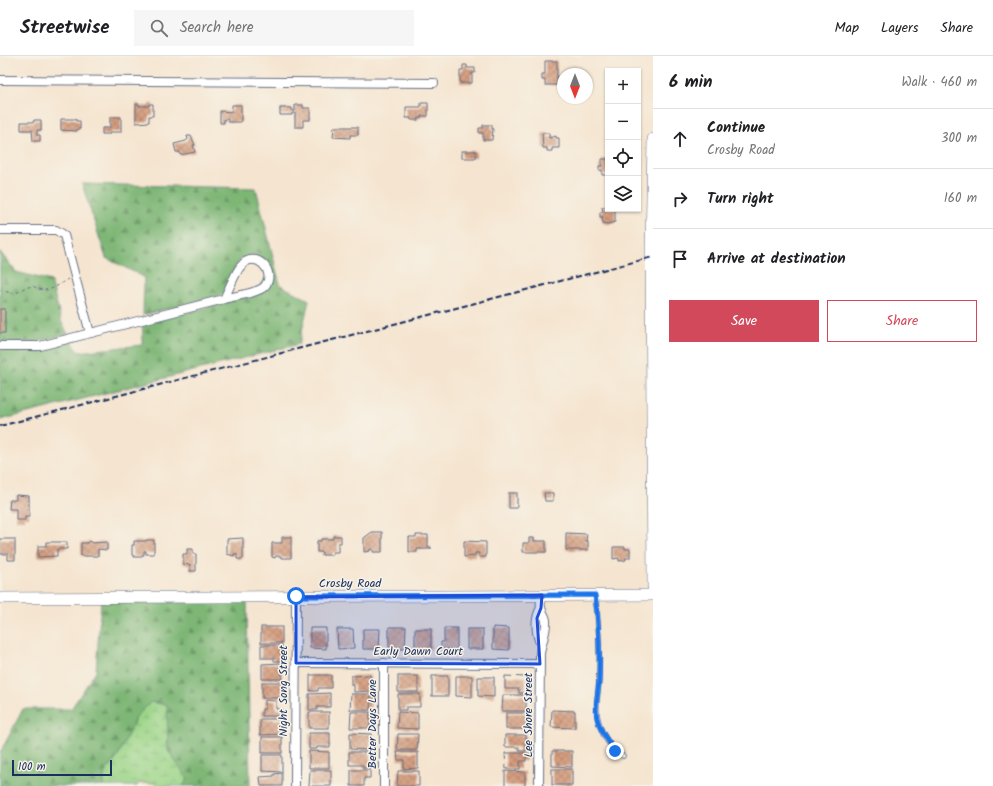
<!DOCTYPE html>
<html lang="en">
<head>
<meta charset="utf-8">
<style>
  :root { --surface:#fff; --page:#f6f6f6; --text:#202124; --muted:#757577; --line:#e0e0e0; --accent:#d1495b }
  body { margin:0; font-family:Kalam,sans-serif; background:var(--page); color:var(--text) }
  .controls { position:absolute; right:12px; top:12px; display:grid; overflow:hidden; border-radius:0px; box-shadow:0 1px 3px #0004 }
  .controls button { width:36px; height:36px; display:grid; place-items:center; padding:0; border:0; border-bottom:1px solid var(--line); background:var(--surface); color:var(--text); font:20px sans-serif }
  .compass { position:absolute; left:557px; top:12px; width:36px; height:36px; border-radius:50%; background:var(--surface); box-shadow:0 1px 3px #0004; rotate:180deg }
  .scale { position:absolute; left:12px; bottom:10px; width:100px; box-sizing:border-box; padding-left:4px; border:2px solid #1b2f5e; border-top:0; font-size:11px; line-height:14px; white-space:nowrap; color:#1b2f5e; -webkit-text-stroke:3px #f7f3e8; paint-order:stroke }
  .stop { position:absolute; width:12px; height:12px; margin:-9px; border:3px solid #1a73e8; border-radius:50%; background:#fff }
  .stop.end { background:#1a73e8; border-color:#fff; box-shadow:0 1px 4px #0008 }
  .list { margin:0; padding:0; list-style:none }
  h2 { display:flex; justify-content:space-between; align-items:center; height:52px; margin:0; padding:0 16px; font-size:17px }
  h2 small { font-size:13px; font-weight:400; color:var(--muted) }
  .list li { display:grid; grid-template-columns:26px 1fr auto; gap:12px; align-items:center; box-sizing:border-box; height:60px; padding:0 16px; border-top:1px solid var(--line) }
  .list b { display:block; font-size:15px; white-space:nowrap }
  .list p { margin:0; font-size:13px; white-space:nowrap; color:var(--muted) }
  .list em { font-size:13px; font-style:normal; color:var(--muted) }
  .actions { display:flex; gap:8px; padding:12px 16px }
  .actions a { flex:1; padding:9px 0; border:1px solid var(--accent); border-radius:0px; text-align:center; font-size:14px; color:var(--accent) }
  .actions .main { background:var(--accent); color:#fff }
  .icon { flex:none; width:22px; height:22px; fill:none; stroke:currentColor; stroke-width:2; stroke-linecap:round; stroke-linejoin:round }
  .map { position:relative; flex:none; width:653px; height:730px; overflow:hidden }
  header { display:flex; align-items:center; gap:24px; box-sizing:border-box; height:56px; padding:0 20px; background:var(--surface); border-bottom:1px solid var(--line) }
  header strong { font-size:19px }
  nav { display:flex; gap:22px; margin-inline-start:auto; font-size:14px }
  .search { width:280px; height:36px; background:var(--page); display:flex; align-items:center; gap:10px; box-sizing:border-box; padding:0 14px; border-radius:0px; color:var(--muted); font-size:15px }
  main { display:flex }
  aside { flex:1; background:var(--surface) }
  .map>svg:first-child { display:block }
  .forest { fill:url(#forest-firs); stroke:#4c7269 }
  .wetland { fill:url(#wetland-marsh); stroke:#5c8273 }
  .building { fill:url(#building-cross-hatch) }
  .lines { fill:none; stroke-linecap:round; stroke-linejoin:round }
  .lane-casing { stroke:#676f86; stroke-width:5.5 }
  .street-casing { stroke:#676f86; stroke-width:10 }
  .secondary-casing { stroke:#676f86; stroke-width:12 }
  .path { stroke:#676f86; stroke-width:1; stroke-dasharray:3 3; stroke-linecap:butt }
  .lane { stroke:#fff; stroke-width:4 }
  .street { stroke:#fff; stroke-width:8 }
  .secondary { stroke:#fff; stroke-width:11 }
  .rail { stroke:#1b2f5e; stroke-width:2; stroke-dasharray:6 3; stroke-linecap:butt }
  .route { stroke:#1a73e8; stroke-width:5 }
  .marked { fill:#1d4ed8; fill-opacity:0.2; stroke:#1d4ed8; stroke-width:3; stroke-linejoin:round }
  .labels { text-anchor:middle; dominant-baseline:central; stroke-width:3; stroke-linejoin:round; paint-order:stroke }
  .street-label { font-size:12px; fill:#1b2f5e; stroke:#f7f3e8 }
</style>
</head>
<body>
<header>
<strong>Streetwise</strong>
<div class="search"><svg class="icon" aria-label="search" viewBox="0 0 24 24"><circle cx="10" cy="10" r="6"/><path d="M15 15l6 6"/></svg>Search here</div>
<nav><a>Map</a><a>Layers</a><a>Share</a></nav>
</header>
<main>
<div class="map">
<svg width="653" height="730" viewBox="0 0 653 730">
  <defs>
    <pattern id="forest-firs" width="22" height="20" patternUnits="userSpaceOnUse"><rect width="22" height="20" fill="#7db674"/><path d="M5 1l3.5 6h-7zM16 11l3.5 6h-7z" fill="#669462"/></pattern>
    <pattern id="wetland-marsh" width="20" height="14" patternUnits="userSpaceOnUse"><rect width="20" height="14" fill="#9cd588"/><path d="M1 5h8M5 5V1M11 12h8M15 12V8" fill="none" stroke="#86b778"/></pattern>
    <pattern id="building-cross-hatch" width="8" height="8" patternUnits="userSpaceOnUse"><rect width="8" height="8" fill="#d49d7f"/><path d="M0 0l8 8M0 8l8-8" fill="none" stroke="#ab806b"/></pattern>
  </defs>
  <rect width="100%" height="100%" fill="#f7f3e8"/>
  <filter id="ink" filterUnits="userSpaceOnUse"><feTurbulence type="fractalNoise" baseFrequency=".025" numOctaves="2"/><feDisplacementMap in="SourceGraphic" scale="8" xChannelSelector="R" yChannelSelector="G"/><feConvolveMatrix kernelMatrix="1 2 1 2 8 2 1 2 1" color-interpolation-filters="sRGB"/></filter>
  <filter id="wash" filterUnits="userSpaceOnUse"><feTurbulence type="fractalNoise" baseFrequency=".012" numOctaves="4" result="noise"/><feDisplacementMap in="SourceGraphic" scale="16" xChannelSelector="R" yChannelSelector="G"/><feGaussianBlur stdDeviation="0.9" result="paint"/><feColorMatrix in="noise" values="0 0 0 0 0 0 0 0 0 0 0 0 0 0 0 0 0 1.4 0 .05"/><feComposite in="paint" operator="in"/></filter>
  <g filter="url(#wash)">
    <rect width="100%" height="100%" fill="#f5e5d0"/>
    <g class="forest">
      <path d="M82 128 256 132 280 229 309 244 299 288 0 364V294L41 293 72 285 78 296 142 289 143 268 224 247 225 248 227 246 254 239 271 214C263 200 250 192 238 207 233 213 226 232 222 239L143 259 144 221 106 202Z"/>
      <path d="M0 196 16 216 51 225 61 265 68 278 34 286 0 287Z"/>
      <path d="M101 545H247L250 730H183L187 723 168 695 167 649 152 646 136 661 117 702 104 718V730H0V697L23 653H71L96 615Z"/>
    </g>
    <path class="wetland" d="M151 646 167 649 168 695 188 723 183 730H158L155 727H139L137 730H104V718L117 702 136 661Z"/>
    <g id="blocks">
      <g class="building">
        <path d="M545 5H557V29H545V24H542V18H545Z"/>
        <path d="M463 9H467V12H475V17H472V27H460V14H463Z"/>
        <path d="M421 47H428V60H421V62H418V64H411V62H406V51H421Z"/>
        <path d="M136 48H139V50H149V48H153V60H149V66L136 67Z"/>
        <path d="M232 49H241V66H228V63H224V67H220V55L232 56Z"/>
        <path d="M295 49H303V52H310V64H303V71H295V57H292V59H280V52H292V55H295Z"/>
        <path d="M110 61H121V76H110V78H102V72H110Z"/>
        <path d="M61 63H76V65H80V73H77V75L61 74Z"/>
        <path d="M34 64H41V74H37V79H40V85H33L32 74H21V66H34Z"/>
        <path d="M483 69H492V73H493L492 84H483V77H479V72H483Z"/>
        <path d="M334 71H358V79H350V82L333 81Z"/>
        <path d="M542 77H549V82L556 80V82H559V92H552V95H547V92H543Z"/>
        <path d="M187 80H191L195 89H193L195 96 180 99V96H176L174 88 186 85 188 83Z"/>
        <rect x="462" y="95" width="14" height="7"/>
        <path d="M602 103H608V119H602V114H599V110H602Z"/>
        <path d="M602 151H608V153H615V166L608 168 603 167V165H602L603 161H600V156H603Z"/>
        <rect x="0" y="253" width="5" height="24"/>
        <rect x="509" y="437" width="8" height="15"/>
        <path d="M544 437H553V445H545Z"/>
        <path d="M16 439 29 440V461H25V464H16V453H9L10 444H16Z"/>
        <path d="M372 476H382V496H373V493H370V495L364 496V482Z"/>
        <path d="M566 477 587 478 586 485H588V494H566Z"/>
        <path d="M416 479H428V491H431V493H417V496H409V481H416Z"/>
        <path d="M333 480H341V487H338V496H333V499H322V496H317V485H321V483H333Z"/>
        <path d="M282 481H291V502H281V500H276L275 502 272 501V487H282Z"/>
        <path d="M243 482V503H237V498H234V500L227 498V483Z"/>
        <path d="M529 482H534V485H546V496H523V487H529Z"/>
        <path d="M0 483H15V504H8V498H0Z"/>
        <path d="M146 484H154V498H146V495H144V499H142V501H134V499H132V489H134V485H146Z"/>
        <path d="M89 485 92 487 107 486V494L98 493V500H81V487H87Z"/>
        <path d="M464 485 486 486V501H479V497H475V500L464 501Z"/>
        <path d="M46 486H67V493H57V500L38 501V490H46Z"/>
        <path d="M613 491H625V493H630V502H625L626 504 619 505V502L613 503Z"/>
        <path d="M187 493H193V498H196V515H190V508L189 509 183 508V498H187Z"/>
        <rect x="261" y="571" width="21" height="16"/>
        <path d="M389 571H406L405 593H389Z"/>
        <path d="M493 571 509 572V594L493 593Z"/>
        <path d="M310 572H326V593L310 592Z"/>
        <path d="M444 572H457V593H441V586H444Z"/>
        <path d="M337 573H353L354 592 338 593Z"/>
        <path d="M363 573H380L379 593H363Z"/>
        <rect x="415" y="573" width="16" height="20"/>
        <rect x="467" y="573" width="16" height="20"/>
        <path d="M261 589H282V605H274V602H261Z"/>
        <path d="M282 607V623H262V608Z"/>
        <path d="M310 619H331V632H318V635H310Z"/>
        <path d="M370 619 371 635 354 636V629H351V620Z"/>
        <rect x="398" y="620" width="20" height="16"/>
        <rect x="432" y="620" width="16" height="20"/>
        <path d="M456 620H472V641L456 640Z"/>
        <path d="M505 620 526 621V637H519V633H505Z"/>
        <path d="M478 621H494V641L478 640Z"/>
        <path d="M262 626H282L283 642H262Z"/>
        <path d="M330 637V651H317V654H309V638Z"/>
        <path d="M351 638H371L370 654H350Z"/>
        <path d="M398 638H420V651H406V654H398Z"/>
        <path d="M503 639H526V655H502Z"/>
        <path d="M265 644 276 645V653H282V660H262V653H265Z"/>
        <path d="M552 654 575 655V672L551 671Z"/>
        <rect x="309" y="656" width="20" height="16"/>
        <path d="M351 656H370V672H350Z"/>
        <path d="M398 656 418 657V673L397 672Z"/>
        <rect x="506" y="657" width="20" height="16"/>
        <path d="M260 663H282V678L260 679Z"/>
        <path d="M309 677H330V691H317V693H309Z"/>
        <path d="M350 677 371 678 370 694 350 693Z"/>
        <path d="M398 678H418L417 694H397Z"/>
        <path d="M505 679H526V695H519V691H505Z"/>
        <rect x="262" y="681" width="20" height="16"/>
        <path d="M309 695 329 696V712H309Z"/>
        <path d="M552 695H572V711L552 710Z"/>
        <path d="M349 696H370V712H363V709H349Z"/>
        <path d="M397 696H418V712L404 713V704H398Z"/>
        <path d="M505 697H526V705H520V713H506Z"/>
        <path d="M262 699H282V716L262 715Z"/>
        <rect x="552" y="713" width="20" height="16"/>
        <path d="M310 714H331V730H309Z"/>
        <path d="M351 714H370V722H364V730H351Z"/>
        <path d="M398 715H419V730H397Z"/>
        <path d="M505 715 525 716V730H505Z"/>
        <path d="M282 717V730H261L260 721 274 720V718Z"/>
      </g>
    </g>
  </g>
  <g filter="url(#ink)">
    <use href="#blocks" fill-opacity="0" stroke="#676f86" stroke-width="1"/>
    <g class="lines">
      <defs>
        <path id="lane" d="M595 539C599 567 600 595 599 623 599 636 594 650 598 663 601 678 610 692 623 700"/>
        <g id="street">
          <path d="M0 24 434 27"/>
          <path d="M0 174H56L64 179 90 277"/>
          <path d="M0 290H40L224 243C234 240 259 237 265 230 277 215 255 193 241 210 236 215 228 235 224 243"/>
          <path d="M541 589C536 578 534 563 541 552"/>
          <path d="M296 607 540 608"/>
          <path d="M295 730 296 541"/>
          <path d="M384 730V607"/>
          <path d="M539 730 540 598C541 587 547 576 546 564 545 559 542 556 541 552 540 548 541 543 542 539"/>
        </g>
        <g id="secondary">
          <path d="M653 83 651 196 653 531"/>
          <path d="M0 542 653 539"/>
        </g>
      </defs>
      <use href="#lane" class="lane-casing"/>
      <use href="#street" class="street-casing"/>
      <use href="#secondary" class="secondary-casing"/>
      <path class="path" d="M0 234 15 238 24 232 33 230C47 239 55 231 68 223"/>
      <use href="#lane" class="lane"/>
      <use href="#street" class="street"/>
      <use href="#secondary" class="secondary"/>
      <path class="rail" d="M0 370 653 201"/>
    </g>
  </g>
  <g class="lines" filter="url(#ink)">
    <path class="route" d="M296 540 595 539C599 567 600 594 599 622 599 636 594 649 597 662 600 675 608 685 615 695"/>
  </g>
  <path class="marked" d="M542 539 541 552 537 562 540 608 296 607V541Z"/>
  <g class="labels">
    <g class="street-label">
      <text x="350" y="527">Crosby Road</text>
      <text x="418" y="595">Early Dawn Court</text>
      <text transform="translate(283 635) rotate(-90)">Night Song Street</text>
      <text transform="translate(528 659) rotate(-90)">Lee Shore Street</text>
      <text transform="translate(372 668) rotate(-90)">Better Days Lane</text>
    </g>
  </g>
</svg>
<div class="controls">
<button>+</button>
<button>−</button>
<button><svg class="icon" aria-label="locate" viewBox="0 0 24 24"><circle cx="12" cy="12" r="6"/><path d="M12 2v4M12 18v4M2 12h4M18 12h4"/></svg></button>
<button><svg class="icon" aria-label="layers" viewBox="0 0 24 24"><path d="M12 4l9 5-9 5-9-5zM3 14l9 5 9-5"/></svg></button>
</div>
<svg class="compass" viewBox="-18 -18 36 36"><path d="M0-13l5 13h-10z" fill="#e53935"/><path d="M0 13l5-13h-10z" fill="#757577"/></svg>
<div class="scale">100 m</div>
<div class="stop" style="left:296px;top:540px"></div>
<div class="stop end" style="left:615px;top:695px"></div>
</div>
<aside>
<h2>6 min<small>Walk · 460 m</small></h2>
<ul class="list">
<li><svg class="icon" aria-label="ahead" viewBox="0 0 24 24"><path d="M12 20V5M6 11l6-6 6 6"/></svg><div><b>Continue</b><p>Crosby Road</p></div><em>300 m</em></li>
<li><svg class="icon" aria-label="right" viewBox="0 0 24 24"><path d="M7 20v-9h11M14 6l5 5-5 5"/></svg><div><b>Turn right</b></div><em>160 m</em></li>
<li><svg class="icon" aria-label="arrive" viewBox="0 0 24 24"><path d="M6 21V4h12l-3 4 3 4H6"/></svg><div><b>Arrive at destination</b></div></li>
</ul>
<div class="actions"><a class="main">Save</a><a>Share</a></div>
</aside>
</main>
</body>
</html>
